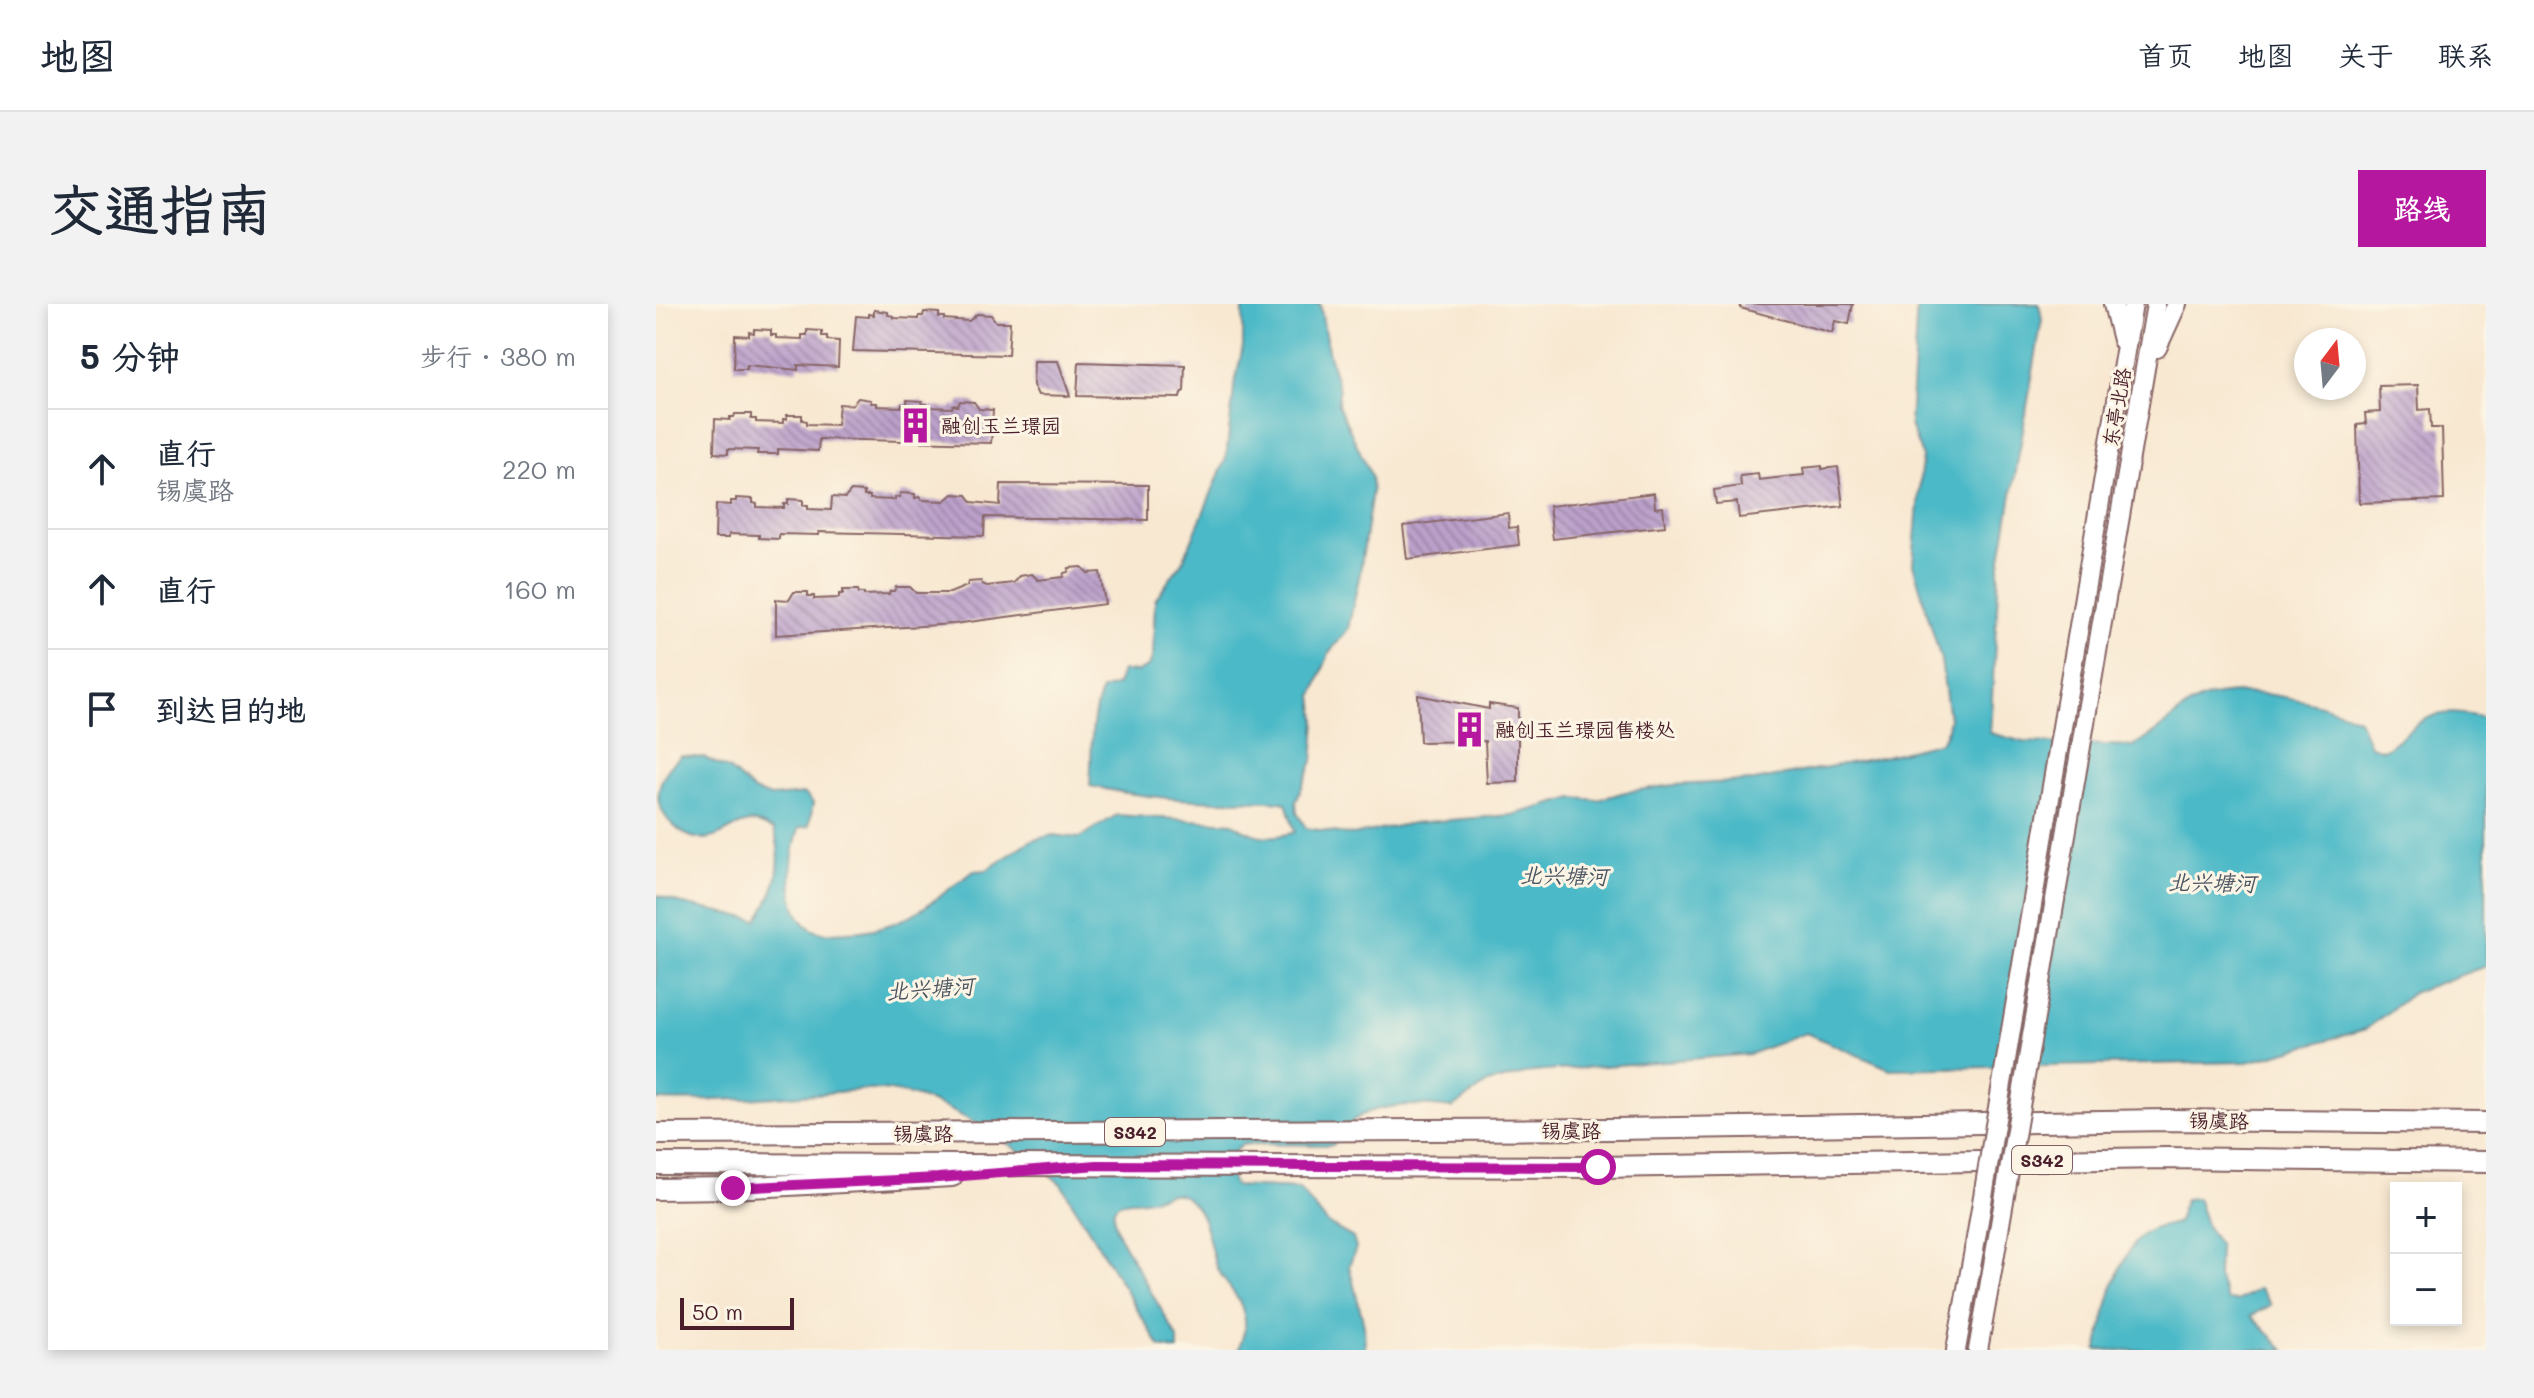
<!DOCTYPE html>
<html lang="zh">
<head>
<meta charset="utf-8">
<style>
  :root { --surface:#fff; --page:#f2f2f3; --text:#1f2937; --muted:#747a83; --line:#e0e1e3; --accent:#b5179e }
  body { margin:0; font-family:Mali,"LXGW WenKai TC",sans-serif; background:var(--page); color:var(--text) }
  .controls { position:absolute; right:24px; bottom:24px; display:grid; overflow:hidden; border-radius:0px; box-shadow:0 4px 12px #0003 }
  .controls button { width:72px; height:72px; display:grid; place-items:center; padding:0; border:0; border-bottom:2px solid var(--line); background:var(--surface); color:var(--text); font:40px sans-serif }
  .compass { position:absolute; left:1638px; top:24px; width:72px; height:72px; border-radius:50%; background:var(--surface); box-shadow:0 4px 12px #0003; rotate:16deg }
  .scale { position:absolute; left:24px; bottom:20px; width:114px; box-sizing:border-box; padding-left:8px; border:4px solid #4a1f2b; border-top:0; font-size:22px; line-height:28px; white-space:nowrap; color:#4a1f2b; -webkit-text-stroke:6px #fcf5e5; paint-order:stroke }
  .stop { position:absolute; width:24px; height:24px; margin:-18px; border:6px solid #b5179e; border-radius:50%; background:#fff }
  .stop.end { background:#b5179e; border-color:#fff; box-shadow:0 2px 8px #0008 }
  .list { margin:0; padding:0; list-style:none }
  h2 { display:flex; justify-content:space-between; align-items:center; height:104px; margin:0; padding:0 32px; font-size:34px }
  h2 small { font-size:26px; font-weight:400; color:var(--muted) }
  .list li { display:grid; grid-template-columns:52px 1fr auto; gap:24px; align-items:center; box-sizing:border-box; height:120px; padding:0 32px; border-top:2px solid var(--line) }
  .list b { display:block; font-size:30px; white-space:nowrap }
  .list p { margin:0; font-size:26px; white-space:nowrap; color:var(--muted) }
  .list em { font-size:26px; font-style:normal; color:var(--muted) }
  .icon { flex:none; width:44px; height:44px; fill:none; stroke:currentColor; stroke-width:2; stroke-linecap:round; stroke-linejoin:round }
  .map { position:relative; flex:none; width:1830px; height:1046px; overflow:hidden; border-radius:0px }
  header { display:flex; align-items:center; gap:48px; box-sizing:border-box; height:112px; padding:0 40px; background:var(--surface); border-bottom:2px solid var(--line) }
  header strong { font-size:38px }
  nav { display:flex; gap:44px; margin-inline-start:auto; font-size:28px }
  .intro { display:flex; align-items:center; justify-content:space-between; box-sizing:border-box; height:192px; padding:0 48px }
  h1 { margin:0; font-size:56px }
  .button { padding:20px 36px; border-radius:0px; background:var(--accent); color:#fff; font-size:28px; font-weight:700 }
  main { display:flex; gap:48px; padding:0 48px }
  aside { flex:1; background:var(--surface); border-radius:0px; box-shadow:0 4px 12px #0003 }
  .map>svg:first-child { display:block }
  .water { fill:#4cb9c7; stroke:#4b6c79; stroke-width:2 }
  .building { fill:url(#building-back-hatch) }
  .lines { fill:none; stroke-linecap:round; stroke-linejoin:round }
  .secondary-casing { stroke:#876565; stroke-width:22 }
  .primary-casing { stroke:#876565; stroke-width:24 }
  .secondary { stroke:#fff; stroke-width:18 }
  .primary { stroke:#fff; stroke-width:20 }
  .secondary-bridge-casing { stroke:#876565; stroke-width:22; stroke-linecap:butt }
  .secondary-bridge { stroke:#fff; stroke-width:18 }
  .route { stroke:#b5179e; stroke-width:10 }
  .labels { text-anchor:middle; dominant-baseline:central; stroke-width:6; stroke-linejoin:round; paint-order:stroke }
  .shield { fill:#fcf5e5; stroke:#7f5f63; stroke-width:2 }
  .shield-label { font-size:18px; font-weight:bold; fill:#4a1f2b }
  .street-label { font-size:20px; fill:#4a1f2b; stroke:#fcf5e5 }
  .poi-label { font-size:20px; fill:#4a1f2b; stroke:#fcf5e5; text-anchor:start }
  .water-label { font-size:22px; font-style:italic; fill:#4b5562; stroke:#fcf5e5 }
</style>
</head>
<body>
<header>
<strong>地图</strong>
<nav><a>首页</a><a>地图</a><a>关于</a><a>联系</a></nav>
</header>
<div class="intro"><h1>交通指南</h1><a class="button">路线</a></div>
<main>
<aside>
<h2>5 分钟<small>步行 · 380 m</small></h2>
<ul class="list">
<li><svg class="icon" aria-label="ahead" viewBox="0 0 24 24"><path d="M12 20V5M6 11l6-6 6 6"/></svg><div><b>直行</b><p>锡虞路</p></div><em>220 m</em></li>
<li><svg class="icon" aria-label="ahead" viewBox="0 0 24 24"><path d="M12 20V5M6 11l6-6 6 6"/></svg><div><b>直行</b></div><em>160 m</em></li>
<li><svg class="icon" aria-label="arrive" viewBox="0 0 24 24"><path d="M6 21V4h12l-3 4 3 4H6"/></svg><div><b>到达目的地</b></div></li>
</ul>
</aside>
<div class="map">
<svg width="1830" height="1046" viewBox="0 0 1830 1046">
  <defs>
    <pattern id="building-back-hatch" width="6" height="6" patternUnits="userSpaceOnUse" patternTransform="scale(2)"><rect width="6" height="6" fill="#bba0ca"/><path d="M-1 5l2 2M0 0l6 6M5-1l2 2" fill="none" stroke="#9a82a4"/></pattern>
  </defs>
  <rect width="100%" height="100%" fill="#fcf5e5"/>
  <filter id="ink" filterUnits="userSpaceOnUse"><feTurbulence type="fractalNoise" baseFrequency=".0125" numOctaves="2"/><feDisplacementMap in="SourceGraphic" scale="16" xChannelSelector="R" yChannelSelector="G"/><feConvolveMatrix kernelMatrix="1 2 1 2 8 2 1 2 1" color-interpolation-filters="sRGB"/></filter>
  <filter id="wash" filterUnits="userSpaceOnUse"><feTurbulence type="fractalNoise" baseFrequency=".006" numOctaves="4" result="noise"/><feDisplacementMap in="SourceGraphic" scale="32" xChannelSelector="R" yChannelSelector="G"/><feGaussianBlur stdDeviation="1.8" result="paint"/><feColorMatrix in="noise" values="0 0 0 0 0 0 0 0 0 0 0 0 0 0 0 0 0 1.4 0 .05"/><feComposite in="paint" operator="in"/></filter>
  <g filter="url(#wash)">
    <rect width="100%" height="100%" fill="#f8e8d1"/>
    <g class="water">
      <path d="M587 0H664L672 47 683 86 682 101 715 171 716 187 704 269 692 325 673 349 657 392 660 416 657 457 640 497 641 509 650 524 697 531 757 519 856 511 918 494 942 496 969 488 1017 481 1098 477 1230 452 1285 438 1290 429 1293 415 1285 356 1257 260 1266 152 1254 121 1261 0H1383L1386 15 1343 266 1334 429 1368 438 1477 442C1503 431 1520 406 1544 396 1586 379 1664 397 1703 415L1714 442 1727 446C1743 437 1754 423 1768 416 1787 405 1810 410 1830 414V662L1758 688 1710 725 1592 758 1234 765 1150 729 1094 750 877 768 832 779 796 804C766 800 716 797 692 821 687 827 682 835 677 841L586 840C571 852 569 866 579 882L643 885 671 919 697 934 700 944 693 962 708 1021 709 1046H583C585 1033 592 1026 588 1011 583 987 564 977 559 959 552 938 551 906 529 893 518 886 506 892 494 895 467 900 447 891 463 932L522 1035V1046L504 1043 405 880C361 843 297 798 240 788 215 783 185 788 160 790 106 794 54 798 0 796V591L23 599 101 616C120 589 129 559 118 526 109 522 99 516 89 519 77 522 67 531 55 534 32 539 9 519 3 499 0 479 12 463 25 452L49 454 74 466 98 487 115 493 149 490 157 499 153 522 143 524C134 554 125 620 166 629 174 630 184 628 191 628 209 628 229 623 246 616 269 606 296 582 318 567L331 566 374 537 397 531 423 534 461 511 577 519C599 534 613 536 639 528L630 499C607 495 584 497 560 497 519 496 474 491 434 482 437 446 432 420 446 386L461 381 466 367 482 368 493 362 497 351 499 296 528 255 570 154 578 85 587 42Z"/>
      <path d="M1541 894 1551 923 1563 941 1562 973 1571 996 1581 997 1604 984 1615 1001 1595 1012 1629 1046H1441C1449 1011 1460 947 1492 927 1500 922 1512 922 1522 918L1529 895Z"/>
    </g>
    <g id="blocks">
      <g class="building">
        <path d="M1084 0H1197L1193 20 1179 17 1176 29 1084 4Z"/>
        <path d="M218 6 232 8V11L238 12V14L263 15V12H267L268 8 283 9V13H288V15L313 17 321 10 335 11 340 18H354L352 51 197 47 200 12 213 13V10L218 11Z"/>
        <path d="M98 25 115 26V31H120V34L146 35V31H151V26L166 27V32H171V36L183 37 182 63 142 61V66L91 61V65H78L79 31 93 32V28L98 29Z"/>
        <path d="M378 57H402L414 92 382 91 377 81Z"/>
        <path d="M423 58 529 61 528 87 525 89 524 94 421 92Z"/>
        <path d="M1762 81 1763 106 1774 105 1775 124H1786L1788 196 1703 199 1701 121 1710 120 1709 109 1724 108 1723 82Z"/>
        <path d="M202 94 215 96V99H221V102L246 103V100H251V96L266 97V101L271 100 272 103 296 104 297 101 302 102 304 97 318 98 323 105 337 106 335 139 163 135 162 147 122 145V150H101L102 146 72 145V150L58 149 59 115 74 116V113H78L79 110H95V115H100V118L127 119V115H131V111H146V116L151 117V120L181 121 183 100 196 101Z"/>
        <path d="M1166 162V165L1182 163 1187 202 1083 214 1081 198 1060 200 1058 186 1085 182 1084 172 1102 170 1103 176 1138 172 1148 171 1147 164Z"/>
        <path d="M345 180 492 181V216L329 213 328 232 163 228V231L123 230V235L103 234V231L73 230 72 234H59L60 200 75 201V197H80V194L97 195V199L101 200V203L128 204V200H132V195L147 196V201H152V205L175 206 176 193 189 194 195 187 208 188V192H214V195L239 196V193H244V189L259 190V194L264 193 265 196 289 197 297 190 311 191 316 198 344 201Z"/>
        <path d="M998 189 999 204 1007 203 1009 222 897 235 893 202Z"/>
        <path d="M852 209 853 224 861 223 863 241 751 255 747 222Z"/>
        <path d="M426 263 432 269 444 268 449 300 298 320 120 331V295L133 296 138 288H152V292H158V295L183 294V290H187V286H202L203 289H208V291L233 290 234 287H238L240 283H254L260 289H294L311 282 312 278 325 277 326 280 331 282 358 279 364 272 376 270 382 276 407 273 408 269 412 268 413 264Z"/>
        <path d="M762 391 833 405V400L862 404V478L831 479 829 437 764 438Z"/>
      </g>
    </g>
  </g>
  <g filter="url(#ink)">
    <use href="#blocks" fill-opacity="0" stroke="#876565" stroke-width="2"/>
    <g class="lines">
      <defs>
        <g id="secondary">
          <path d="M1457 0 1466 36"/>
          <path d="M1501 44 1521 0"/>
          <path d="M1442 209 1477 0"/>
          <path d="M1464 212 1500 0"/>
          <path d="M1300 1046 1318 946"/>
          <path d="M1322 1046 1339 950"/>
        </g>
        <g id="primary">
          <path d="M0 830 959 825 1511 816 1830 819"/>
          <path d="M0 860 942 863 1511 854 1830 858"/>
          <path d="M0 885 77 884 296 872"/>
        </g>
      </defs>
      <use href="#secondary" class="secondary-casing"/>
      <use href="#primary" class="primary-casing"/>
      <use href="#secondary" class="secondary"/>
      <use href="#primary" class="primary"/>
      <defs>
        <g id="secondary-bridge">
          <path d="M1318 946 1442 209"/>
          <path d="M1339 950 1464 212"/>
        </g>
      </defs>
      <use href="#secondary-bridge" class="secondary-bridge-casing"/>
      <use href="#secondary-bridge" class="secondary-bridge"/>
    </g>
  </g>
  <g class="lines" filter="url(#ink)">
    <path class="route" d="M77 884 282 874 441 861 942 863"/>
  </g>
  <defs>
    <symbol id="building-bare" viewBox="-9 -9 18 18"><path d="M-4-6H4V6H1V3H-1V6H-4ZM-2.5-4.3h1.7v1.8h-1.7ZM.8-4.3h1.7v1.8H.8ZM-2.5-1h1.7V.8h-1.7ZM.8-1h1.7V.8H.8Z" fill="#b5179e" stroke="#fcf5e5" stroke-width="2.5" paint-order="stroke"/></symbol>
  </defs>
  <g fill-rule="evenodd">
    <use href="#building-bare" x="234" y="96" width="51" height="51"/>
    <use href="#building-bare" x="788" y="400" width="51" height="51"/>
  </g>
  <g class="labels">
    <g class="shield">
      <rect x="449" y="814" width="60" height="28" rx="6"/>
      <rect x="1356" y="842" width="60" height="28" rx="6"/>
    </g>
    <g class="shield-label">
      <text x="479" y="828">S342</text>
      <text x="1386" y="856">S342</text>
    </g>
    <g class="street-label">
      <text transform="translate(1460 103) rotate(-80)">东亭北路</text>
      <text transform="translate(1563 816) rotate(1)">锡虞路</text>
      <text x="915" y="826">锡虞路</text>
      <text x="267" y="829">锡虞路</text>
    </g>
    <g class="poi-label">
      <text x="285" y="121">融创玉兰璟园</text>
      <text x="839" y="425">融创玉兰璟园售楼处</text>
    </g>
    <g class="water-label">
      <text transform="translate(908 571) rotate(1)">北兴塘河</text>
      <text transform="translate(1556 578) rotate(1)">北兴塘河</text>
      <text transform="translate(274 684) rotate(-4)">北兴塘河</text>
    </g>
  </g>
</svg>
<div class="controls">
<button>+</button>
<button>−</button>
</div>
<svg class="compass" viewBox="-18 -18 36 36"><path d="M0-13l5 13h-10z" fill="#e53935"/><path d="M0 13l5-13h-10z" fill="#747a83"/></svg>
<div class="scale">50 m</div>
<div class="stop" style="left:942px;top:863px"></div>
<div class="stop end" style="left:77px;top:884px"></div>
</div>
</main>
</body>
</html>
